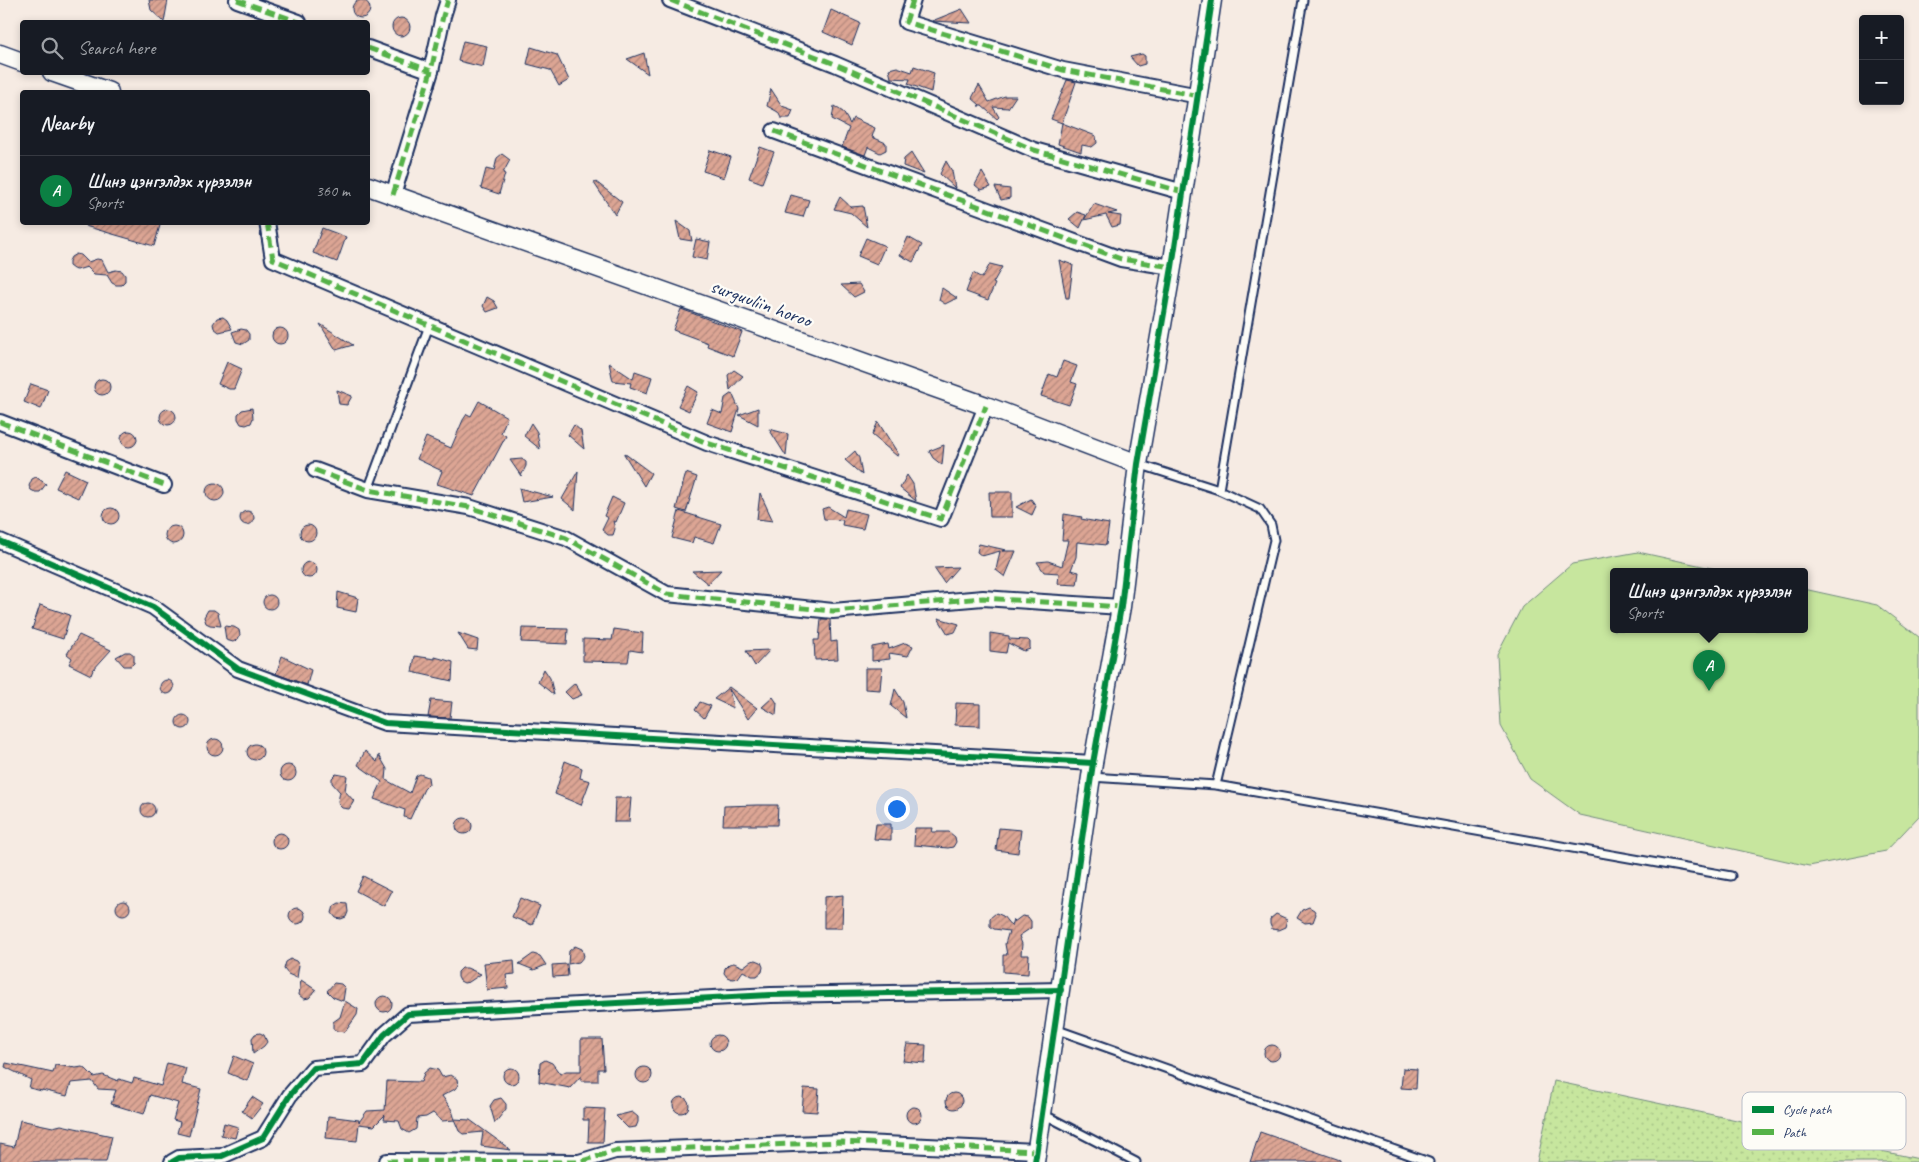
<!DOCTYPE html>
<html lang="en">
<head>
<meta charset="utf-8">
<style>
  :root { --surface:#171b24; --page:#20242c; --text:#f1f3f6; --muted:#9ea1a6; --line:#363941; --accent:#0b8043 }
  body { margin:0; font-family:Caveat,sans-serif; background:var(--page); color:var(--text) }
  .controls { position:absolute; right:15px; top:15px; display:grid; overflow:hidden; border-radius:5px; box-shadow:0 2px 8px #0003 }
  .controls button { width:45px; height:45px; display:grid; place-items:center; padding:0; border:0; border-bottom:1px solid var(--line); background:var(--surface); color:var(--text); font:25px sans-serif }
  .you { position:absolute; left:896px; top:808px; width:18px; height:18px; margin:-12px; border:4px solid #fff; border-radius:50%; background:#1a73e8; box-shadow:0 0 0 8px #1a73e833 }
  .badge { display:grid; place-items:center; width:32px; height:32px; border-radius:50%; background:var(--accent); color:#fff; font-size:16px; font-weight:700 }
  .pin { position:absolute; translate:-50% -41px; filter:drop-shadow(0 1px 2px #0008) }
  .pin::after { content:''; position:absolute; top:26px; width:18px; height:15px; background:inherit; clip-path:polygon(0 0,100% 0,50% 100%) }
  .popup { position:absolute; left:1610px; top:568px; width:198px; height:65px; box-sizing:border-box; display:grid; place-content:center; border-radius:5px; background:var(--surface); filter:drop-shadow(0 1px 4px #0005); font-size:16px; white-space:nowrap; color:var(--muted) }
  .popup b { font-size:19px; color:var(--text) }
  .popup::after { content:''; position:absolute; left:50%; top:100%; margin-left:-10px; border:10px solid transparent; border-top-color:var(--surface) }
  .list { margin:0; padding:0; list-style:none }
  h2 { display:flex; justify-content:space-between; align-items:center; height:65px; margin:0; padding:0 20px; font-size:21px }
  h2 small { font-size:16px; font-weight:400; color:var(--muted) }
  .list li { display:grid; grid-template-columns:32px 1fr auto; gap:15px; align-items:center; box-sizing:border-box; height:70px; padding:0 20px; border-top:1px solid var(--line) }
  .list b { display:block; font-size:19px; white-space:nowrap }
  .list p { margin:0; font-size:16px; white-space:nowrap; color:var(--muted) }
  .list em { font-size:16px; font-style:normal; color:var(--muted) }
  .icon { flex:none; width:28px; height:28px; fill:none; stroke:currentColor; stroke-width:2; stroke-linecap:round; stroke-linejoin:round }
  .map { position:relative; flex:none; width:1919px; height:1162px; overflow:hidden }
  .search { position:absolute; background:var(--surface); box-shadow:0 2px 8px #0003; left:20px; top:20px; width:350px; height:55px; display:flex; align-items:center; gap:12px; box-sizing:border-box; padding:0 18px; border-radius:5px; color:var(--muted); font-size:19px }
  .panel { position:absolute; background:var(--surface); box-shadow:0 2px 8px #0003; left:20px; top:90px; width:350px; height:135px; border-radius:5px }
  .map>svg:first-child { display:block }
  .grass { fill:url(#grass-dots); stroke:#718a7e }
  .garden { fill:#c7e69e; stroke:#718a7e }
  .building { fill:url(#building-hatch); stroke:#1b2f5e }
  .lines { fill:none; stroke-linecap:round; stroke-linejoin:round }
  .service-casing { stroke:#1b2f5e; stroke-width:11 }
  .minor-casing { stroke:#1b2f5e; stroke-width:18 }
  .tertiary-casing { stroke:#1b2f5e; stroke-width:21 }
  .service { stroke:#fdfcf7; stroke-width:7 }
  .minor { stroke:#fdfcf7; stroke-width:14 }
  .tertiary { stroke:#fdfcf7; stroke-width:18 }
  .quiet { stroke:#55b248; stroke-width:5; stroke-dasharray:10 5; stroke-linecap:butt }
  .cycleway-casing { stroke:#fdfcf7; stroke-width:9 }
  .cycleway { stroke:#00873e; stroke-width:6 }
  .labels { text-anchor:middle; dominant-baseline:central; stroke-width:4.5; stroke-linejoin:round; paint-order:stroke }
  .street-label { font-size:20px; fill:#1b2f5e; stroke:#fdfcf7 }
  .key { fill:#fdfcf7; stroke:#b9bec9; stroke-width:1 }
  .key-label { font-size:14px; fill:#1b2f5e }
</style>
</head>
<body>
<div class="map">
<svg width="1919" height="1162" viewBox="0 0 1919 1162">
  <defs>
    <pattern id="grass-dots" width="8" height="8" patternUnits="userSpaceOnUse" patternTransform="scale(1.25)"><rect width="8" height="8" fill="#c7e69e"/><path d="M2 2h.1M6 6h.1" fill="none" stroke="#aac68a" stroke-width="1.8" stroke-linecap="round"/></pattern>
    <pattern id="building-hatch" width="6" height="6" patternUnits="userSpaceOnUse" patternTransform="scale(1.25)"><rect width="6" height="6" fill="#dca594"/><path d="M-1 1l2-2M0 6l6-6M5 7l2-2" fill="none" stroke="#b2877c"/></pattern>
  </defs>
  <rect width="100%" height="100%" fill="#f6ebe3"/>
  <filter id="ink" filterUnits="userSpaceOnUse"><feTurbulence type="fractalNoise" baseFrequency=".02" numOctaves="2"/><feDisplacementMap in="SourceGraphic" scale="10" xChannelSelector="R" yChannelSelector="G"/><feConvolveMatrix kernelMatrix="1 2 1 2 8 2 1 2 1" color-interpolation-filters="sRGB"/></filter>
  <g filter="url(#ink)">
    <path class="grass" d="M1554 1081 1919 1159V1162H1537Z"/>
    <path class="garden" d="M1638 552 1730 572H1614V630H1804V589L1877 605 1919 637V816L1886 851 1809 866 1580 815 1530 779 1501 726 1497 655 1522 607 1572 564Z"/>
    <g class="building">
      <path d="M149 0H168L164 22 151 10Z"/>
      <circle cx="361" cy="9" r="9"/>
      <path d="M962 9 971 23 932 21Z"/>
      <path d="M831 10 860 23 852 45 823 32Z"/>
      <circle cx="401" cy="27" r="9"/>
      <path d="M463 41 487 46 483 67 458 61Z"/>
      <path d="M531 47 557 55 569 80 559 86 550 70 527 64Z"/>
      <path d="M644 53 648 74 627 59Z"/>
      <path d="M1142 54 1145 56V64L1138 66 1130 57Z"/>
      <path d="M914 66 934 73 931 92 908 84 910 79 891 78 889 69 897 67 912 72Z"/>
      <path d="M1067 80 1076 82 1062 123 1051 119Z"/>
      <path d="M979 85 989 102 1005 96H1016L1008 108 993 107 999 117 997 119 982 106H978L980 105 972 98Z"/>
      <path d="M771 89 782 106 793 110 790 118H781L778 112 767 106Z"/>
      <path d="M834 106 843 112 850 124 853 118 875 128 872 137 886 143V150L880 153 868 147 865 155 842 147 849 128 832 119Z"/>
      <path d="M1062 123 1096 136 1097 143 1092 147 1082 145 1081 152 1058 144Z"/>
      <path d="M760 147 774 152 762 183 749 178Z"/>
      <path d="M710 150 731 157 724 178 703 171Z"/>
      <path d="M911 153 924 174 903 166 904 159Z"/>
      <path d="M502 154 510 160 503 173 505 174 499 194 481 188 486 169 494 171 497 158Z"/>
      <path d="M946 161 952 171 955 188 940 174Z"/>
      <path d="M982 172 991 187 981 190 975 185Z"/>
      <path d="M596 182 622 202 615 215 594 183Z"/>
      <path d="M995 187 1010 189V198L1001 200Z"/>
      <path d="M791 195 809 200 803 217 785 213Z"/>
      <path d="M840 197 851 207 863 206 867 227 851 213 834 209Z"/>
      <path d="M1094 204 1117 212 1108 214 1121 216 1120 225 1112 227 1106 215 1084 220Z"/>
      <path d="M1077 212 1086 215 1080 228 1069 219Z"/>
      <path d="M676 221 690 231 692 241 680 239Z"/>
      <path d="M86 222H161L154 246 85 226Z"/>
      <path d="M322 228 346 237 337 262 313 253Z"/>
      <path d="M908 237 922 245 913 262 900 255Z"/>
      <path d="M866 238 885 246 877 264 858 256Z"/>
      <path d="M696 239 710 242 707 260 692 257Z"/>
      <path d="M76 254 81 255 88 262 97 259 102 260 108 272 116 270 122 271 125 275V281L121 285H116L112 283 107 275 94 274 87 267 77 270 73 269 69 266V261L71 257Z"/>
      <path d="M1059 260 1073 265 1069 298H1066Z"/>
      <path d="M990 264 1002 267 993 283 995 284 988 300 966 292 973 273 982 278Z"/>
      <path d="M859 284 864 292 854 297 841 285Z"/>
      <path d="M942 288 957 298 945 304 939 300Z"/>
      <path d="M487 297 494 301 498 308 487 312 483 306Z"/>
      <path d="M681 309 742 332 733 356 707 346 708 343 673 330Z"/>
      <path d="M223 317 227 320 232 329 219 332 214 328 213 324 217 318Z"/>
      <path d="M320 324 353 345 336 350Z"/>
      <circle cx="280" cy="336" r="8"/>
      <path d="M241 329 246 330 249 334V340L243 344 236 342 232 332Z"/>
      <path d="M1063 361 1077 366 1071 382 1077 384 1069 405 1041 396 1049 374 1057 377Z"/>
      <path d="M227 362 242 369 234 389H229L218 384Z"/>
      <path d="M609 363 633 379 635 371 652 377 647 393 630 387 631 383 613 381Z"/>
      <path d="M734 370 743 376 730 390 728 375Z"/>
      <circle cx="102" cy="387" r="8"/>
      <path d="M31 384 48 390 41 409 24 402Z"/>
      <path d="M688 386 698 392 689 411 678 406Z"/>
      <path d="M337 390 352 396 347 405 339 404Z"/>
      <path d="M732 393 739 409 732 432 707 423 712 410 722 414 725 398Z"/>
      <path d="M479 401 507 417 501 433 506 436 474 496 437 484 442 471 417 459 426 437 451 448 463 420 467 414 471 416Z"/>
      <path d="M252 408 253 418 251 423 246 425 241 424 238 419V414L242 410Z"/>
      <path d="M758 408V425L739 415Z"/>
      <circle cx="168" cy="417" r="8"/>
      <path d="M878 422 899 455 897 456 872 435Z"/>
      <path d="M531 423 537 432 540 449 524 436Z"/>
      <path d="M574 425 581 431 584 449 568 435Z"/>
      <path d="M769 429 788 434 786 456Z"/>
      <circle cx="129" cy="439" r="8"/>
      <path d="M944 445 942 465 933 458 929 451Z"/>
      <path d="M855 451 859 458 862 475 845 460Z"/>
      <path d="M624 453 651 473 644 486 624 454Z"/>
      <path d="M522 459 526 462V466L521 476 510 460Z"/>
      <path d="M65 470 86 480 78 498 56 488Z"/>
      <path d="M578 471 575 510 562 499Z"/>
      <path d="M686 473 697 477 686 512 676 509Z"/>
      <path d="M907 475 913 484 916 501 900 488Z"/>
      <path d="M36 477 46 484 40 492H35L31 490 29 486 32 479Z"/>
      <circle cx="215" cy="492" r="9"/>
      <path d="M519 488 553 497 522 502Z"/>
      <path d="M989 492H1012V517H990Z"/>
      <path d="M760 493 773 521 757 519Z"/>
      <path d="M612 497 624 503 616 522 613 521 615 529 613 535H608L602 530 608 518 604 516Z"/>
      <path d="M1031 499 1036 506 1032 515 1016 507Z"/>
      <path d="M828 507 844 517 846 509 867 514 863 529 842 525 843 520 824 519 822 509Z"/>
      <circle cx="111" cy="516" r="8"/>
      <circle cx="247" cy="518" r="7"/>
      <path d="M679 511 721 524 714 543 694 537 692 543 672 538Z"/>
      <path d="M1064 514 1082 517 1081 519 1109 524 1106 545 1077 542 1076 557 1071 570 1079 572 1077 585 1058 584 1059 573 1044 572 1037 562 1048 561 1062 566 1068 540H1062Z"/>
      <circle cx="308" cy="533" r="8"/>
      <circle cx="174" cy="535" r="9"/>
      <path d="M979 544 1006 550 1002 551H1016L1005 577 996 570 1000 551 982 556 977 552Z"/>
      <circle cx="309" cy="570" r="8"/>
      <path d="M958 567 944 583 934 568Z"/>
      <path d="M721 570 708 584 692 571Z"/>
      <path d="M338 592 358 598 356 612 337 608Z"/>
      <circle cx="270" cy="602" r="7"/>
      <path d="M40 605 70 615 63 639 32 629Z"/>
      <path d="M208 610H214L218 613 221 626 210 625 206 623 204 617Z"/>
      <path d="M938 618 959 624 955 632 948 634Z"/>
      <path d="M821 619H830L831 642 837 641 838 659 815 660 814 640H819Z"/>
      <path d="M224 626 234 627 239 630 240 635 238 639 233 642 226 640Z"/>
      <path d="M522 628 568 629 567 644 521 642Z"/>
      <path d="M614 629 643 633 642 652 630 650 628 662 583 661V639L612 640Z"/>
      <path d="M458 633 478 640 477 650 468 649Z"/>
      <path d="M990 633 1009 636V639L1028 640 1030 642V649L1024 651 1008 643 1006 653 990 651Z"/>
      <path d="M79 635 111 650 93 670 91 675 69 664 72 658 67 654Z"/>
      <path d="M905 643 913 646 908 656 889 653 890 659 872 661V647L888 644 889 649Z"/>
      <path d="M770 650 755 666 746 651Z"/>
      <path d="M125 652H130L134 655V663L131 666H124L116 657Z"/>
      <path d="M282 656 311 670 307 685 276 674Z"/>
      <path d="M415 656 435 659V657L453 662 452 681 412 672Z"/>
      <path d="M865 668H882L880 690 865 689Z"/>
      <path d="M544 669 550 678 554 695 538 682Z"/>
      <circle cx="167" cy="687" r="7"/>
      <path d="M575 683 582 695 572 699 565 692Z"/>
      <path d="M729 687 757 708 748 719 729 689 733 708 714 699Z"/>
      <path d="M895 689 903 702 906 718 891 706Z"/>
      <path d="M773 697 777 703 776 715 762 707Z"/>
      <path d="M431 700 452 702 450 718 428 717Z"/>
      <path d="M700 702 711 706 704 718 695 710Z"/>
      <path d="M956 703 980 704V726L955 725Z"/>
      <circle cx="183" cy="722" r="7"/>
      <circle cx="215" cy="747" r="8"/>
      <circle cx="255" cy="752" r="8"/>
      <path d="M365 751 377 762 379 755 387 769 386 780 410 793 416 776 420 774 428 777 429 784 424 789 410 819 404 817 405 810 374 799 382 782 358 765Z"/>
      <path d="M565 761 582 768 580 778 590 781 581 805 555 794Z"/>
      <circle cx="288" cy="773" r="8"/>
      <path d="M336 774 347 776 345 791 354 801 349 809 342 808 339 805 338 801 340 792 332 783V778Z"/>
      <path d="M615 798H631L629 822H614Z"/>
      <circle cx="148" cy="810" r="7"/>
      <path d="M757 805H778L777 825H723L724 806Z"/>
      <circle cx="464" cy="826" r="8"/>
      <path d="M876 824H891V840L874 839Z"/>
      <path d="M915 828H933L932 832H949L955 837 956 842 953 847 948 848 914 845Z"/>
      <path d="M999 828 1021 830 1018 853 996 850Z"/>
      <circle cx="280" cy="841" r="8"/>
      <path d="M363 876 392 891 384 906 356 891Z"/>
      <path d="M843 895 842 928H824V897Z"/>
      <path d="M520 898 540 906 532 925 512 917Z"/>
      <circle cx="123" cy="908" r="7"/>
      <path d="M339 903 347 904 348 912 346 917 341 919 336 918 332 913 334 906Z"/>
      <path d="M1309 907 1314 910 1316 914 1313 922 1305 923 1297 918 1302 910Z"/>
      <circle cx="297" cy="916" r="8"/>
      <path d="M996 913 1003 916 1011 926 1013 919 1014 922 1022 916 1028 917 1031 921V928L1019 936 1022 944 1021 955H1029L1028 974 1003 972V955H1007L1005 944 1009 931 994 929 990 926V918Z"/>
      <path d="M1276 914 1287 919 1285 927 1278 930 1272 929 1270 924V919Z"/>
      <path d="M575 946 582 949 584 956 579 962 568 964 569 951Z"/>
      <path d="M533 954 540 956 546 965 534 970 519 964Z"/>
      <path d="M291 959 296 961 299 965 297 978 288 974 284 969 286 962Z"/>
      <path d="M514 960 515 974 506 975 508 988 487 990 484 963Z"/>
      <path d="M756 960 761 962 763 967 762 972 757 976H752L743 971 738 978 732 979 727 977 724 973 725 968 729 964 734 963 743 967 751 961Z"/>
      <path d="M567 964 568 976 553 977 552 965Z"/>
      <path d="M462 968H467L481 974 469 982 464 983 460 981 458 977V972Z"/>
      <path d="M301 980 316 990 309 998 304 999 299 995Z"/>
      <path d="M334 983 341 984 345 988 343 1001 333 997 327 991Z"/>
      <circle cx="384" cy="1004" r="8"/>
      <path d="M345 1001 358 1009 357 1015 345 1032 337 1031 333 1029V1022L340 1017Z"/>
      <path d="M260 1033 264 1035 267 1042 264 1046 253 1054 252 1038 255 1034Z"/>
      <circle cx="718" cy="1043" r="8"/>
      <path d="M581 1039H602L604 1069H598V1081H581V1076L570 1088 539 1082 540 1063 545 1060 552 1063 560 1074 566 1071H581Z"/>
      <path d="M907 1044 926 1045 925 1063 903 1061Z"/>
      <circle cx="1272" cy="1053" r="8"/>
      <path d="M234 1056 253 1064 247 1081 228 1073Z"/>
      <path d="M6 1063 53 1073 55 1065 76 1068 82 1067 86 1069 94 1077 103 1075 118 1081 119 1079 132 1083 134 1078 161 1086 167 1063 186 1068 182 1084 201 1089 189 1136 177 1133 180 1122 173 1120 178 1103 150 1095 144 1114 111 1104 116 1090 98 1089 92 1081 71 1083 67 1096 42 1090V1091L29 1088 31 1080 5 1067Z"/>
      <circle cx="644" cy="1075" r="8"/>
      <circle cx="511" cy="1076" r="8"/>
      <path d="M430 1068 438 1070 442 1077 451 1075 457 1079 458 1085 455 1089 442 1096 452 1110 455 1120 442 1121 433 1113 426 1117 417 1118 416 1129 409 1133 402 1129 399 1121 384 1120 385 1115 374 1126 359 1124 357 1141 326 1138 328 1116 359 1120V1122L367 1111 385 1110 387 1081 421 1082 424 1073Z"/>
      <path d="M1403 1068 1417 1069 1416 1089 1401 1088Z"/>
      <path d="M804 1088 819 1089 817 1112 802 1111Z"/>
      <circle cx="954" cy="1101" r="8"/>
      <circle cx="681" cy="1105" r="8"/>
      <path d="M252 1097 263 1104 252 1118 242 1111Z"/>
      <path d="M501 1098 506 1104V1109L495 1123 490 1106 494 1100Z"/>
      <circle cx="914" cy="1115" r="8"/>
      <path d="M583 1108 605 1109 603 1142H588L589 1120H583Z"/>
      <path d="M632 1112 638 1117V1122L636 1127 628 1128 616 1116Z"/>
      <path d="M454 1119 470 1120 511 1150 481 1146 483 1132 463 1134 459 1131Z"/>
      <path d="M20 1120 53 1127 61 1125 112 1136 106 1162H0V1144L14 1147Z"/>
      <path d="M224 1123 238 1127 235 1138 221 1135Z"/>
      <path d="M1260 1132 1340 1160V1162H1250Z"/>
    </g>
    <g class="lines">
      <defs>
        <g id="service">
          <path d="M1138 464 1219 490 1260 509 1271 525 1274 540 1216 785"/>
          <path d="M368 490 429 326"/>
          <path d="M1219 490 1303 0"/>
          <path d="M1091 777 1216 785 1731 876"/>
          <path d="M1055 1029 1429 1162"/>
          <path d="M1043 1114 1136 1162"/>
        </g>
        <g id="minor">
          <path d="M237 0 299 22"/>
          <path d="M670 0 835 64 1034 150 1183 192"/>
          <path d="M913 0 906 22 1063 70 1199 96"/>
          <path d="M368 48 431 71"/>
          <path d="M774 131 1121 259 1172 267"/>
          <path d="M393 195 431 71 443 16 448 0"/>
          <path d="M267 222 273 259 707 443 941 519 986 406"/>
          <path d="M0 422 164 485"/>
          <path d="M315 470 368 490 469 507 566 538 667 594 833 611 983 598 1121 607"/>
          <path d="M0 541 153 607 238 669 385 723 1093 763"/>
          <path d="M387 1161 579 1162 615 1151 842 1142 1036 1151"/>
          <path d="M172 1162 179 1158 222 1156 263 1138 290 1095 313 1068 363 1064 384 1035 408 1014 771 995 1061 990"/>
        </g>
        <g id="tertiary">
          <path d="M0 54 22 62"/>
          <path d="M52 72 109 92"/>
          <path d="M368 186 986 406 1138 464"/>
          <path d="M1035 1162 1093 763 1121 607 1138 464 1172 267 1212 0"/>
        </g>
      </defs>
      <use href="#service" class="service-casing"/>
      <use href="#minor" class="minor-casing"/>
      <use href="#tertiary" class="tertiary-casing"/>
      <use href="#service" class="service"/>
      <use href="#minor" class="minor"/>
      <use href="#tertiary" class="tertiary"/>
      <g class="quiet">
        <path d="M237 0 299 22"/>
        <path d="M670 0 835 64 1034 150 1183 192"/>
        <path d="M913 0 906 22 1063 70 1199 96"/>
        <path d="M368 48 431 71"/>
        <path d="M774 131 1121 259 1172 267"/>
        <path d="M393 195 431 71 443 16 448 0"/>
        <path d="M267 222 273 259 707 443 941 519 986 406"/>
        <path d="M0 422 164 485"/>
        <path d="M315 470 368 490 469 507 566 538 667 594 833 611 983 598 1121 607"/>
        <path d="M387 1161 579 1162 615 1151 842 1142 1036 1151"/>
      </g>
      <defs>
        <g id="cycleway">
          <path d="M0 541 153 607 238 669 385 723 1093 763"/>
          <path d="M172 1162 179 1158 222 1156 263 1138 290 1095 313 1068 363 1064 384 1035 408 1014 771 995 1061 990"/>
          <path d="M1035 1162 1093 763 1121 607 1138 464 1172 267 1212 0"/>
        </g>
      </defs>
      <use href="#cycleway" class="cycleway-casing"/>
      <use href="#cycleway" class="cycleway"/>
    </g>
  </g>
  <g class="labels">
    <g class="street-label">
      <text transform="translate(761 303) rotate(20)">surguuliin horoo</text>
    </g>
  </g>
  <rect x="1742" y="1092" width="164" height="58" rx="8" class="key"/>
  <rect x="1752" y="1106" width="22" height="7" fill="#00873e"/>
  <rect x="1752" y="1129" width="22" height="6" fill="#55b248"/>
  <g class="key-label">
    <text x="1783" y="1114">Cycle path</text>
    <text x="1783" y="1137">Path</text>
  </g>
</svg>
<div class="controls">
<button>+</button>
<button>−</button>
</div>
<div class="you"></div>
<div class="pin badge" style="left:1709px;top:691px">A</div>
<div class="popup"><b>Шинэ цэнгэлдэх хүрээлэн</b>Sports</div>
<div class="search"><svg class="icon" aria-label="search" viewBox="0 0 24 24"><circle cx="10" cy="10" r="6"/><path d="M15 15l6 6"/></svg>Search here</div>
<section class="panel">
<h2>Nearby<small></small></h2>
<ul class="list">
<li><span class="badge">A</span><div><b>Шинэ цэнгэлдэх хүрээлэн</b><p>Sports</p></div><em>360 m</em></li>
</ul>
</section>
</div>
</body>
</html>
